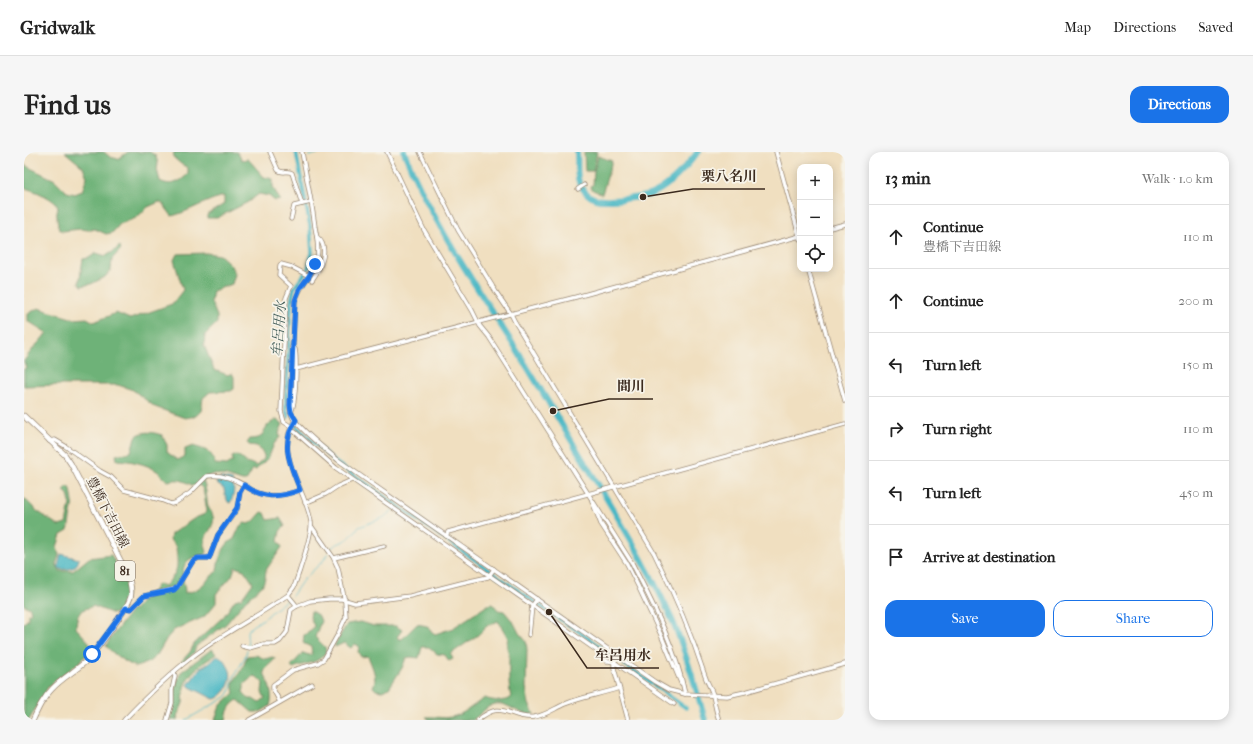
<!DOCTYPE html>
<html lang="en">
<head>
<meta charset="utf-8">
<style>
  :root { --surface:#fff; --page:#f6f6f6; --text:#222; --muted:#767676; --line:#e0e0e0; --accent:#1a73e8 }
  body { margin:0; font-family:"IM FELL French Canon","Noto Serif JP",serif; background:var(--page); color:var(--text) }
  .controls { position:absolute; right:12px; top:12px; display:grid; overflow:hidden; border-radius:8px; box-shadow:0 2px 10px #0003 }
  .controls button { width:36px; height:36px; display:grid; place-items:center; padding:0; border:0; border-bottom:1px solid var(--line); background:var(--surface); color:var(--text); font:20px sans-serif }
  .stop { position:absolute; width:12px; height:12px; margin:-9px; border:3px solid #1a73e8; border-radius:50%; background:#fff }
  .stop.end { background:#1a73e8; border-color:#fff; box-shadow:0 1px 4px #0008 }
  .list { margin:0; padding:0; list-style:none }
  h2 { display:flex; justify-content:space-between; align-items:center; height:52px; margin:0; padding:0 16px; font-size:17px }
  h2 small { font-size:13px; font-weight:400; color:var(--muted) }
  .list li { display:grid; grid-template-columns:26px 1fr auto; gap:12px; align-items:center; box-sizing:border-box; height:64px; padding:0 16px; border-top:1px solid var(--line) }
  .list b { display:block; font-size:15px; white-space:nowrap }
  .list p { margin:0; font-size:13px; white-space:nowrap; color:var(--muted) }
  .list em { font-size:13px; font-style:normal; color:var(--muted) }
  .actions { display:flex; gap:8px; padding:12px 16px }
  .actions a { flex:1; padding:9px 0; border:1px solid var(--accent); border-radius:12px; text-align:center; font-size:14px; color:var(--accent) }
  .actions .main { background:var(--accent); color:#fff }
  .icon { flex:none; width:22px; height:22px; fill:none; stroke:currentColor; stroke-width:2; stroke-linecap:round; stroke-linejoin:round }
  .map { position:relative; flex:none; width:821px; height:568px; overflow:hidden; border-radius:12px }
  header { display:flex; align-items:center; gap:24px; box-sizing:border-box; height:56px; padding:0 20px; background:var(--surface); border-bottom:1px solid var(--line) }
  header strong { font-size:19px }
  nav { display:flex; gap:22px; margin-inline-start:auto; font-size:14px }
  .intro { display:flex; align-items:center; justify-content:space-between; box-sizing:border-box; height:96px; padding:0 24px }
  h1 { margin:0; font-size:28px }
  .button { padding:10px 18px; border-radius:12px; background:var(--accent); color:#fff; font-size:14px; font-weight:700 }
  main { display:flex; gap:24px; padding:0 24px }
  aside { flex:1; background:var(--surface); border-radius:12px; box-shadow:0 2px 10px #0003 }
  .map>svg:first-child { display:block }
  .forest { fill:#6eb278; stroke:#546e4b; fill-rule:evenodd }
  .water { fill:#4bb8c5; stroke:#437172 }
  .lines { fill:none; stroke-linecap:round; stroke-linejoin:round }
  .stream { stroke:#4bb8c5; stroke-width:1 }
  .canal { stroke:#4bb8c5; stroke-width:3.5 }
  .river { stroke:#4bb8c5; stroke-width:6 }
  .minor-casing { stroke:#96846f; stroke-width:5 }
  .major-casing { stroke:#96846f; stroke-width:6 }
  .minor { stroke:#fff; stroke-width:3.5 }
  .major { stroke:#fff; stroke-width:4.5 }
  .route { stroke:#1a73e8; stroke-width:5 }
  .labels { text-anchor:middle; dominant-baseline:central; stroke-width:3.5; stroke-linejoin:round; paint-order:stroke }
  .shield { fill:#f7f3e8; stroke:#73665b; stroke-width:1 }
  .shield-label { font-size:12px; font-weight:bold; fill:#3b2a1e }
  .street-label { font-size:13px; fill:#3b2a1e; stroke:#f7f3e8 }
  .water-label { font-size:14px; font-style:italic; fill:#415c58; stroke:#f7f3e8 }
  .leader { fill:none; stroke:#3b2a1e; stroke-width:1.5 }
  .callout-dot { fill:#3b2a1e; stroke:#f7f3e8; stroke-width:1.5 }
  .callout-label { font-size:14px; text-anchor:middle; font-weight:bold; fill:#3b2a1e; stroke:#f7f3e8; stroke-width:3.5; stroke-linejoin:round; paint-order:stroke }
</style>
</head>
<body>
<header>
<strong>Gridwalk</strong>
<nav><a>Map</a><a>Directions</a><a>Saved</a></nav>
</header>
<div class="intro"><h1>Find us</h1><a class="button">Directions</a></div>
<main>
<div class="map">
<svg width="821" height="568" viewBox="0 0 821 568">
  <rect width="100%" height="100%" fill="#f7f3e8"/>
  <filter id="ink" filterUnits="userSpaceOnUse"><feTurbulence type="fractalNoise" baseFrequency=".025" numOctaves="2"/><feDisplacementMap in="SourceGraphic" scale="8" xChannelSelector="R" yChannelSelector="G"/><feConvolveMatrix kernelMatrix="1 2 1 2 8 2 1 2 1" color-interpolation-filters="sRGB"/></filter>
  <filter id="wash" filterUnits="userSpaceOnUse"><feTurbulence type="fractalNoise" baseFrequency=".012" numOctaves="4" result="noise"/><feDisplacementMap in="SourceGraphic" scale="16" xChannelSelector="R" yChannelSelector="G"/><feGaussianBlur stdDeviation="0.9" result="paint"/><feColorMatrix in="noise" values="0 0 0 0 0 0 0 0 0 0 0 0 0 0 0 0 0 1.4 0 .05"/><feComposite in="paint" operator="in"/></filter>
  <g filter="url(#wash)">
    <rect width="100%" height="100%" fill="#f0dfc0"/>
    <g class="forest">
      <path d="M41 0H80L86 5 94 7 104 0H125L131 3 134 11 133 18 136 29C147 35 156 30 164 22V16L157 12 149 5 150 0H213L218 8 224 7 240 25 249 27V35L256 48 251 49 245 44 235 42 224 50 193 66H183V63L200 52V44C182 48 167 59 148 64L139 52 135 50 124 55 112 66 96 72 88 81 82 82 71 77 64 78 56 77 39 79 35 77C34 73 33 68 33 64 32 61 34 58 34 55 32 47 7 37 0 36V13L31 28 43 40 51 42 58 39 63 25 59 15Z"/>
      <path d="M560 0H573L569 19H561Z"/>
      <path d="M574 4 588 9 578 42 569 38 566 34 569 33 570 19Z"/>
      <path d="M96 94 97 97 88 107 87 118 81 125 67 132 57 134 55 131 59 107 65 106 72 101 82 104 90 99Z"/>
      <path d="M182 101 196 103 206 112 211 122 208 132 189 139 187 150 193 164V171L181 183 180 193 190 218 204 223 208 221 210 225V237L207 239 186 240 179 246 177 259 172 264 161 266 131 255 109 238 94 233H39L0 234V217L2 216 0 209 8 198 23 181 4 169V162L14 156 50 167 63 166 70 170 92 161 106 167 148 152 159 138 150 108 153 102Z"/>
      <path d="M253 267 259 272 255 281 256 285 250 292 245 305 232 318 229 317 222 329H218L203 324 188 322 179 329C183 338 182 345 184 354 186 360 191 363 189 371 185 384 177 383 183 400L181 403C165 404 157 411 159 428 160 433 161 437 161 441 177 439 181 429 193 419 194 408 199 392 210 387L216 374 221 371 224 372 230 369 238 360 241 361 244 368 256 366 261 374 256 379 254 389 258 395 242 418 241 427 238 434 221 449 202 472 172 494 170 501 160 510H157L166 500 170 492 200 464 211 448 218 446 229 431 220 418 211 415 208 424 192 442V451L180 465 150 478 143 486 133 503 125 510 112 515C101 510 90 503 82 494L86 487 107 459 111 457 120 446 126 444 134 432 141 434C155 419 154 415 152 395L146 388 147 382 171 366 181 362 183 359 179 337 175 333C167 335 166 331 159 329 154 327 149 328 144 329 140 327 137 322 133 319 121 311 107 309 93 308L92 303 107 300 111 285C120 278 128 280 138 283L143 293V300L153 308 161 304V297L169 294C181 298 188 298 191 312L203 313 209 309 208 305 213 303 219 307 223 312 226 311 232 314 240 307V303L233 294 225 293 223 291 226 287C242 286 236 283 244 273 246 271 250 269 253 267Z"/>
      <path d="M43 334 47 337 49 350 44 379 37 383 33 395 35 403 32 412 36 419H49L65 406 87 403C98 423 115 445 90 462L69 454C55 459 53 461 52 476L65 490 67 496 59 507 24 535 5 568H0V471L4 467V462L7 461 6 456 0 453V346L13 359 35 374 42 372 46 351 44 342 40 339Z"/>
      <path d="M469 452 474 458 480 459 490 471 495 481 502 489 503 498 502 535 504 547 505 552 510 562C494 566 482 545 466 554 462 556 454 564 449 568H409L404 567 402 565C411 564 419 567 427 565 440 563 450 552 461 546 467 549 481 550 487 546 484 532 485 518 485 504 484 495 481 497 484 486L474 469 463 474 454 483 428 501 427 503 429 507 425 509 421 503 413 502 405 495H398L395 506 387 505 382 506 378 516 365 536 358 539 352 538 349 535C354 525 348 515 344 504L337 505 334 500 335 494 331 492 327 496 320 491 311 495V492L323 472 336 470 350 474H372L378 478 373 485 375 487H378L393 472 403 474 407 479 411 482 429 476 464 453Z"/>
      <path d="M287 459 295 464 297 469 291 485 301 495 302 500C294 512 282 511 269 516L267 514 279 501 285 503 288 502 287 495 279 491 280 483 287 479 290 474 286 465Z"/>
      <path d="M188 497 192 502C180 511 165 519 160 535 159 540 160 546 159 551 157 557 153 562 153 568H146L150 555 152 532 157 520Z"/>
      <path d="M232 503 241 507 248 505 251 506C248 512 243 513 240 520 244 531 250 541 246 554L236 560H228L214 548C206 552 203 559 202 568H191L196 554 210 541C207 530 211 528 216 520 220 515 221 509 223 504ZM230 524 233 525 239 531 238 540 241 546 235 551 229 547H225L219 540 220 537V532Z"/>
    </g>
    <g class="water">
      <path d="M198 326 208 328C211 335 210 344 206 351L204 350 201 343 200 337 193 332 192 330 194 327Z"/>
      <path d="M37 402 55 407C53 417 45 418 36 417L34 414Z"/>
      <path d="M195 504C199 506 205 515 206 519 209 530 200 545 190 547L166 535 164 533 176 516C183 514 188 506 195 504Z"/>
    </g>
    <g class="lines">
      <g class="stream">
        <path d="M285 4 300 0"/>
        <path d="M305 398 311 393 318 390 325 386 335 375 359 366 369 358"/>
        <path d="M268 444 279 428 299 409 304 401"/>
        <path d="M224 494 223 480 228 474 241 466 251 457 265 446"/>
        <path d="M162 568 202 545C207 540 207 534 209 527 213 517 221 509 223 498"/>
      </g>
      <g class="canal">
        <path d="M264 265 262 257V246L267 151 270 136 284 117 288 101 286 74 272 0"/>
        <path d="M272 274 311 310 525 460 554 479 662 556"/>
      </g>
      <g class="river">
        <path d="M380 0C409 71 451 133 492 197 517 237 541 279 566 319 596 369 627 419 650 472 663 503 672 536 681 568"/>
        <path d="M553 0C554 9 552 22 555 30 558 38 565 45 572 47 582 50 620 46 630 41 648 32 661 16 674 0"/>
      </g>
    </g>
  </g>
  <g filter="url(#ink)">
    <g class="lines">
      <defs>
        <g id="minor">
          <path d="M246 0 254 18C258 22 264 18 268 21L278 52"/>
          <path d="M278 0C282 25 288 50 291 75 293 85 295 96 293 106 289 122 276 133 271 149L266 253C266 258 267 262 269 266 277 278 303 299 314 308L631 530 645 538 661 542 703 544 721 540 821 512"/>
          <path d="M363 0 400 78 448 158 456 174 465 185 608 411C629 452 652 496 661 542"/>
          <path d="M396 0 434 78 472 140 487 162 491 170 630 401C650 441 667 481 681 524 683 531 688 537 689 544 691 552 692 560 695 568"/>
          <path d="M752 0 776 87"/>
          <path d="M554 37 560 33"/>
          <path d="M267 67 270 54 287 50"/>
          <path d="M806 76 821 72"/>
          <path d="M784 117 821 249"/>
          <path d="M288 128C296 117 307 96 293 85"/>
          <path d="M272 217 552 145 776 84"/>
          <path d="M267 260C272 252 273 207 271 197L268 195"/>
          <path d="M268 275 260 270 257 259 262 146 267 134 255 123 256 113 257 112 268 115 285 124"/>
          <path d="M267 278 271 280 312 316 572 498 580 505 582 509H585L590 510 650 552"/>
          <path d="M25 289 31 288 41 294 76 319 87 325 100 338 137 348 147 352 151 351 166 341 183 324C196 322 208 326 220 333"/>
          <path d="M568 349 577 372 603 412 614 434 637 483 657 531"/>
          <path d="M281 351 302 342 314 334 328 328"/>
          <path d="M422 384 424 380 821 272"/>
          <path d="M310 406 360 394"/>
          <path d="M264 443 273 454"/>
          <path d="M102 456 107 457 120 444 150 437 153 435 169 409 175 406H185L186 404 194 383 213 357 216 340 220 333C239 347 254 346 276 338"/>
          <path d="M505 483 508 454 513 447"/>
          <path d="M218 494 226 496 240 492H251L256 489 263 480 267 458 273 454 286 449 305 447H318L331 451 386 444 437 431 464 425 470 417"/>
          <path d="M594 504 590 510V516L604 568"/>
          <path d="M256 550 249 537V533L269 518 294 511 300 507 314 482 322 465 321 450 314 416 309 405 288 375"/>
          <path d="M100 568C121 546 143 524 168 505 195 484 227 468 255 449L264 443 270 435C274 424 289 380 287 370 282 337 249 302 271 268"/>
          <path d="M143 568 148 551V538L151 524 150 520"/>
          <path d="M225 568 288 532"/>
          <path d="M454 568C479 546 486 568 510 565 521 564 531 556 541 552 558 545 578 542 595 536"/>
        </g>
        <path id="major" d="M0 264 41 303 47 312 102 419C105 427 108 434 107 443 105 456 71 500 61 510 50 520 37 527 28 537 19 546 14 557 9 568"/>
      </defs>
      <use href="#minor" class="minor-casing"/>
      <use href="#major" class="major-casing"/>
      <use href="#minor" class="minor"/>
      <use href="#major" class="major"/>
    </g>
  </g>
  <g class="lines" filter="url(#ink)">
    <path class="route" d="M68 502 102 456 107 457 120 444 150 438 153 435 169 409 174 406H185L186 404 194 383 213 356 216 340 220 333C239 347 254 346 276 338 267 314 255 293 272 268L267 260 266 253 271 149 276 136 285 124 291 112"/>
  </g>
  <g class="labels">
    <rect class="shield" x="91" y="409" width="20" height="20" rx="3"/>
    <g class="shield-label">
      <text x="101" y="419">81</text>
    </g>
    <g class="street-label">
      <text transform="translate(84 360) rotate(63)">豊橋下吉田線</text>
    </g>
    <g class="water-label">
      <text transform="translate(255 177) rotate(-86)">牟呂用水</text>
    </g>
  </g>
  <path class="leader" d="M619 45L669 37H741M529 259L585 247H629M525 460L563 516H635"/>
  <g class="callout-dot">
    <circle cx="619" cy="45" r="4"/>
    <circle cx="529" cy="259" r="4"/>
    <circle cx="525" cy="460" r="4"/>
  </g>
  <g class="callout-label">
    <text x="705" y="29">栗八名川</text>
    <text x="607" y="239">間川</text>
    <text x="599" y="508">牟呂用水</text>
  </g>
</svg>
<div class="controls">
<button>+</button>
<button>−</button>
<button><svg class="icon" aria-label="locate" viewBox="0 0 24 24"><circle cx="12" cy="12" r="6"/><path d="M12 2v4M12 18v4M2 12h4M18 12h4"/></svg></button>
</div>
<div class="stop" style="left:68px;top:502px"></div>
<div class="stop end" style="left:291px;top:112px"></div>
</div>
<aside>
<h2>13 min<small>Walk · 1.0 km</small></h2>
<ul class="list">
<li><svg class="icon" aria-label="ahead" viewBox="0 0 24 24"><path d="M12 20V5M6 11l6-6 6 6"/></svg><div><b>Continue</b><p>豊橋下吉田線</p></div><em>110 m</em></li>
<li><svg class="icon" aria-label="ahead" viewBox="0 0 24 24"><path d="M12 20V5M6 11l6-6 6 6"/></svg><div><b>Continue</b></div><em>200 m</em></li>
<li><svg class="icon" aria-label="left" viewBox="0 0 24 24"><path d="M17 20v-9H6M10 6l-5 5 5 5"/></svg><div><b>Turn left</b></div><em>150 m</em></li>
<li><svg class="icon" aria-label="right" viewBox="0 0 24 24"><path d="M7 20v-9h11M14 6l5 5-5 5"/></svg><div><b>Turn right</b></div><em>110 m</em></li>
<li><svg class="icon" aria-label="left" viewBox="0 0 24 24"><path d="M17 20v-9H6M10 6l-5 5 5 5"/></svg><div><b>Turn left</b></div><em>450 m</em></li>
<li><svg class="icon" aria-label="arrive" viewBox="0 0 24 24"><path d="M6 21V4h12l-3 4 3 4H6"/></svg><div><b>Arrive at destination</b></div></li>
</ul>
<div class="actions"><a class="main">Save</a><a>Share</a></div>
</aside>
</main>
</body>
</html>
